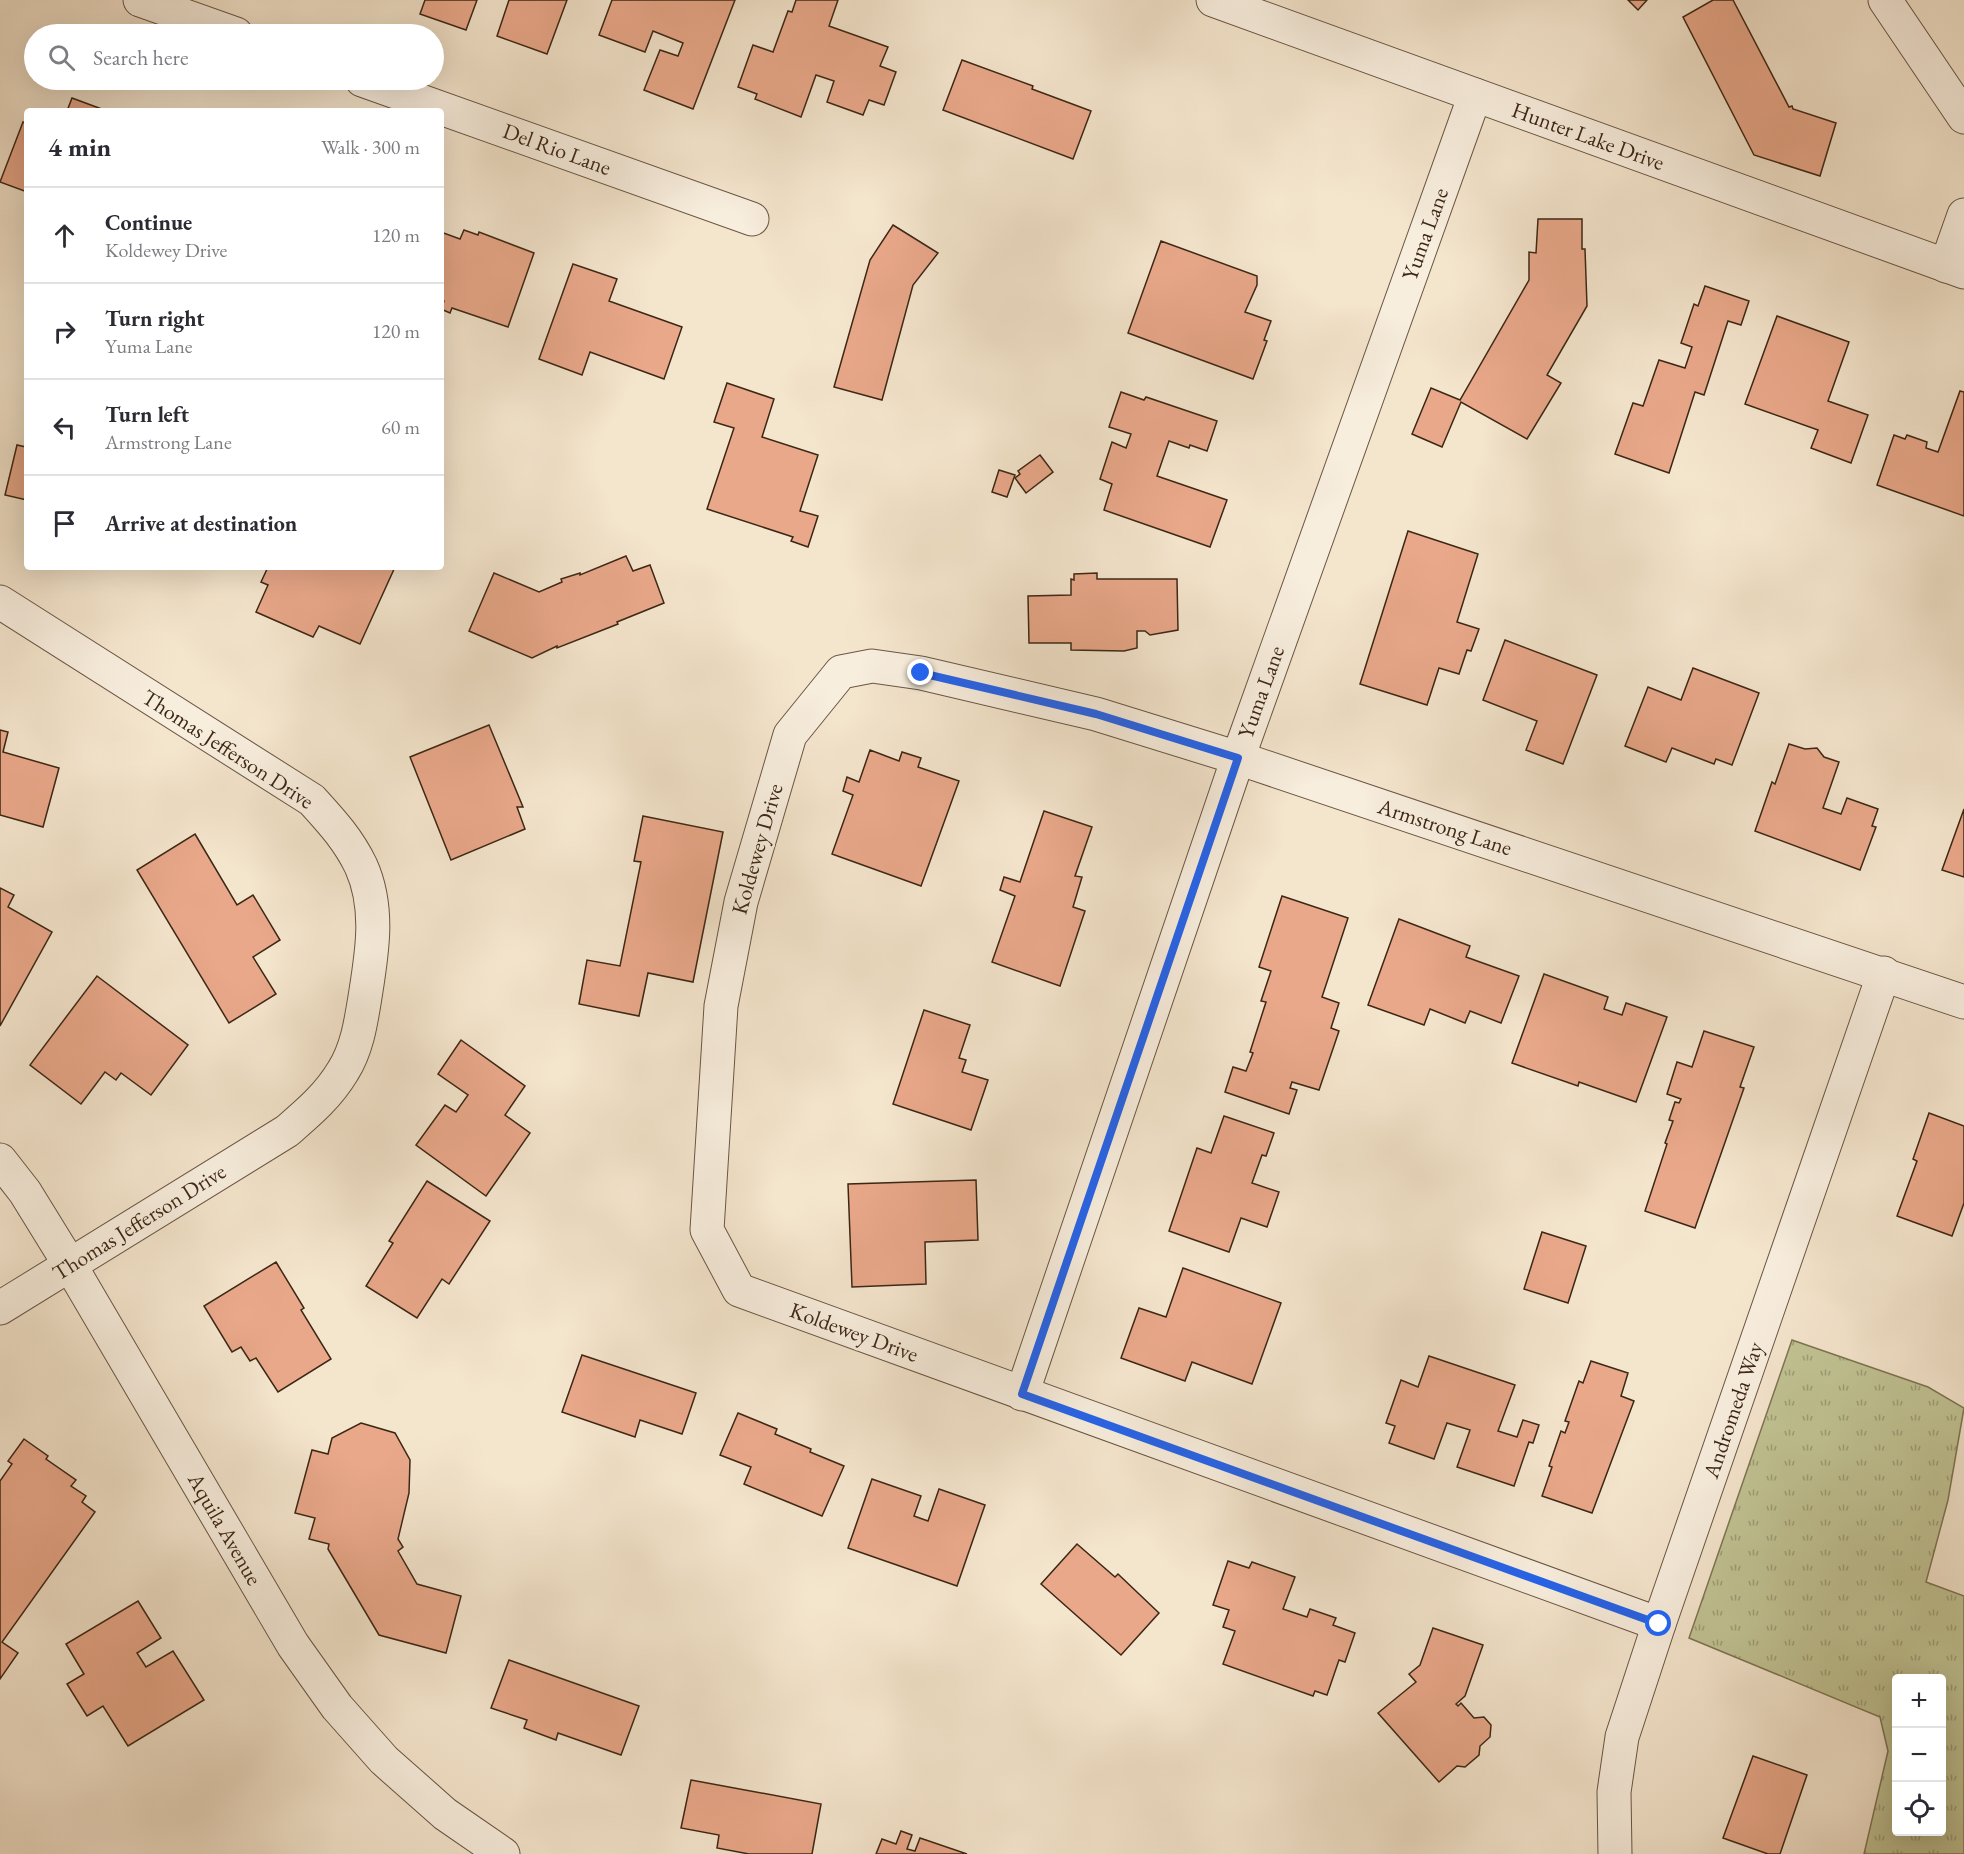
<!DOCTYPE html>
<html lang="en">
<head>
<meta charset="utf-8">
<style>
  :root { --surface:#fff; --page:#f7f7f7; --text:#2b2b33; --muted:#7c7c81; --line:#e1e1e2 }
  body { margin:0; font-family:"EB Garamond",serif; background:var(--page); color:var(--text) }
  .controls { position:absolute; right:18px; bottom:18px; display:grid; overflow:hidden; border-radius:6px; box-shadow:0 6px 24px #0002 }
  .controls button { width:54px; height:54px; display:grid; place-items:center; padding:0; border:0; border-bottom:2px solid var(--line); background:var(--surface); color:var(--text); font:30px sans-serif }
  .stop { position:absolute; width:18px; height:18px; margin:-14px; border:4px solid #2563eb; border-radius:50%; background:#fff }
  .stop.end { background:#2563eb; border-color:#fff; box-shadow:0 2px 6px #0008 }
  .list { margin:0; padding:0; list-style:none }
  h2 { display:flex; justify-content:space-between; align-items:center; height:78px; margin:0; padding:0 24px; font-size:26px }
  h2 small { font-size:20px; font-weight:400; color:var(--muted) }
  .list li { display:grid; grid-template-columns:39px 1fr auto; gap:18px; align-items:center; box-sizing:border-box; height:96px; padding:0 24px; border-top:2px solid var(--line) }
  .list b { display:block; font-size:22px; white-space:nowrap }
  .list p { margin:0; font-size:20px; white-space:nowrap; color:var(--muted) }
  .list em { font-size:20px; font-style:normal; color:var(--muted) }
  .icon { flex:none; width:33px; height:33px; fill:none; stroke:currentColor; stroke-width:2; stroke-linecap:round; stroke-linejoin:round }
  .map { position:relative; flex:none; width:1964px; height:1854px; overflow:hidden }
  .search { position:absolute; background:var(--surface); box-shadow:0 6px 24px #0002; left:24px; top:24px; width:420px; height:66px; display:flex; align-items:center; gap:15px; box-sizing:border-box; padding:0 21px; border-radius:33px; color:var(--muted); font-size:22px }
  .panel { position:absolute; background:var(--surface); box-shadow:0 6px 24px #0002; left:24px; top:108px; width:420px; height:462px; border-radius:6px }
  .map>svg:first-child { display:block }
  .grass { fill:url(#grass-tufts); stroke:#7e7554; stroke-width:1.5; fill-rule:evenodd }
  .building { fill:#e9a88a; stroke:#3c2715; stroke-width:1.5 }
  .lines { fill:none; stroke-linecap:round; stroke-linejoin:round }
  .minor-casing { stroke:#6a5643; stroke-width:35 }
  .minor { stroke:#f8eede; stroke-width:33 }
  .route { stroke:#2563eb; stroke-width:8 }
  .labels { text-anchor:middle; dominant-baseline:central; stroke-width:5; stroke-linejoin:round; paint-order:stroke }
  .street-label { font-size:22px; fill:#3c2715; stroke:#f8eede }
</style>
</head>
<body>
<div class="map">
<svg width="1964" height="1854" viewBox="0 0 1964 1854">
  <defs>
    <pattern id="grass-tufts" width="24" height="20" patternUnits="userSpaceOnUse" patternTransform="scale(1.5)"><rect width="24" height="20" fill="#c1c394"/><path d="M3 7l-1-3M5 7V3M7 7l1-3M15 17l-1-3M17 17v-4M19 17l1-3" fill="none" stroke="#9e9e78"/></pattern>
  </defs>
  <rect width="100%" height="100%" fill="#f4e5cd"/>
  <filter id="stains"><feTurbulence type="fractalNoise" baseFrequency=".00333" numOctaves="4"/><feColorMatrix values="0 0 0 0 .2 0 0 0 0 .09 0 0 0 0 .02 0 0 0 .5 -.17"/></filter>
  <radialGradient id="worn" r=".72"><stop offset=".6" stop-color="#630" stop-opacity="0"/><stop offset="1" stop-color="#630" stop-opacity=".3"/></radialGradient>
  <path class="grass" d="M1792 1340 1928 1387 1964 1408 1948 1500 1926 1582 1964 1596V1854H1864L1888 1751 1880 1717 1689 1638ZM1896 1678H1942V1832H1896Z"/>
  <g class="building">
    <path d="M425 0H477L466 30 420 14Z"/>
    <path d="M509 0H567L547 54 497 36Z"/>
    <path d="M612 0H735L693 109 644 90 660 50 678 56 683 43 653 31 645 52 599 35Z"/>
    <path d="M796 0H838L829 26 888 47 880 66 896 72 884 105 869 100 863 115 827 102 834 81 816 75 801 117 755 99 757 94 738 87 753 45 773 52 788 11 792 12Z"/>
    <path d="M1628 0H1647L1638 10Z"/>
    <path d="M1713 0H1733L1789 107 1792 106 1793 109 1836 123 1820 176 1754 155 1683 17Z"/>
    <path d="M962 60 1033 86 1032 89 1091 111 1073 159 943 110Z"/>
    <path d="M72 98 107 111H67Z"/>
    <path d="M23 122 27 124V192L0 182Z"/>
    <path d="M1538 219H1582V249H1585L1587 306 1547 375 1561 383 1527 439 1461 402 1442 447 1412 434 1431 388 1460 400 1529 280V252L1536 253Z"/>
    <path d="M893 225 938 253 913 285 882 400 834 387 870 260Z"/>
    <path d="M464 230 478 235 479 232 534 253 508 327 452 308 450 313 441 309 444 301 441 299V232L460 239Z"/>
    <path d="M1161 241 1257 276V285L1245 312 1271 321 1264 340 1267 341 1253 379 1128 333Z"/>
    <path d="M573 264 617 279 609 301 682 327 664 379 590 352 582 375 539 359Z"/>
    <path d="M1705 286 1749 301 1741 325 1728 321 1704 395 1695 392 1669 473 1615 454 1633 403 1643 406 1659 360 1685 368 1692 347 1681 343 1694 304 1698 306Z"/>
    <path d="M1777 316 1849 342 1828 401 1868 415 1851 463 1811 448 1818 430 1745 404Z"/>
    <path d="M727 383 774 399 762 437 818 455 800 511 818 516 808 547 791 541 793 537 707 509 734 428 714 422Z"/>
    <path d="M1960 391 1964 392V516L1877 485 1894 435 1905 439 1907 435 1927 442 1926 448 1938 452Z"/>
    <path d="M1121 392 1144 400 1146 397 1217 421 1207 451 1190 445 1189 448 1169 441 1157 476 1227 500 1210 547 1104 510 1112 484 1100 479 1112 442 1126 448 1131 434 1109 427Z"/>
    <path d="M27 442V500L5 495 17 445 26 447Z"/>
    <path d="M1040 455 1053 472 1026 493 1015 478 1020 474 1018 471Z"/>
    <path d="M999 470 1015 475 1007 497 992 492Z"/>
    <path d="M1408 531 1478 554 1457 622 1479 629 1471 651 1467 650 1459 674 1439 668 1427 705 1360 684Z"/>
    <path d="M626 556 633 571 650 565 664 603 617 622 618 624 557 648V646L532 658 469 631 494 573 539 592 562 582 561 579 580 573V575Z"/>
    <path d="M268 567H395L360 644 319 626 313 637 256 612 268 585 261 582Z"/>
    <path d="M1097 573V579H1177L1178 630 1150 635 1145 631H1137V648L1124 651 1071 650V643H1029L1028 596 1071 595V579L1074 580V574Z"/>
    <path d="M1505 640 1597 675 1563 764 1526 750 1537 721 1483 700Z"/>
    <path d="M1693 668 1759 693 1732 765 1716 759 1714 764 1672 748 1666 762 1625 746 1648 687 1681 700Z"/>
    <path d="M489 725 523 807H517L525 829 451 860 410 757Z"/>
    <path d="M0 730 8 732 3 752 59 768 43 827 0 815Z"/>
    <path d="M1789 744 1805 749 1817 748 1824 757 1839 762 1823 808 1841 814 1847 798 1878 809 1872 826 1876 827 1860 870 1755 831 1772 782 1775 784Z"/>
    <path d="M870 750 899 761 902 752 921 758 918 767 959 781 921 886 832 854 853 795 843 791 847 777 859 782Z"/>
    <path d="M1964 809V877L1942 870Z"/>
    <path d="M1044 811 1092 827 1075 876 1082 877 1073 907 1085 911 1060 986 992 962 1015 896 1000 890 1004 877 1020 882Z"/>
    <path d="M643 816 723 832 693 982 648 973 639 1016 579 1004 587 960 620 966 641 862 634 861Z"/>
    <path d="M195 834 237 905 253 895 280 940 253 957 276 994 229 1023 137 870Z"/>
    <path d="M0 888 14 895 8 907 52 932 0 1026Z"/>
    <path d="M1282 896 1348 918 1322 997 1339 1003 1331 1028 1339 1031 1319 1090 1292 1082 1290 1088 1297 1090 1289 1114 1225 1092 1233 1067 1246 1071 1253 1053 1250 1052 1266 1002 1261 1001 1271 971 1259 967Z"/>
    <path d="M1399 919 1470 946 1466 957 1519 976 1501 1023 1470 1011 1465 1023 1430 1009 1424 1025 1368 1005Z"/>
    <path d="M1544 974 1608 997 1604 1009 1622 1015 1626 1003 1667 1017 1636 1102 1579 1082 1578 1086 1512 1063Z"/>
    <path d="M97 976 188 1045 151 1095 121 1073 116 1080 105 1072 81 1104 30 1065Z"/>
    <path d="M924 1010 970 1025 959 1058 966 1060 962 1072 988 1080 971 1130 893 1104Z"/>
    <path d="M1704 1031 1754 1047 1740 1087 1744 1088 1695 1228 1645 1211 1667 1144 1665 1143 1673 1121 1669 1120 1675 1102 1679 1103 1681 1099 1667 1094 1677 1062 1692 1067Z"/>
    <path d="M461 1040 525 1086 505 1115 530 1133 486 1196 416 1145 445 1105 456 1112 468 1095 438 1074Z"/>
    <path d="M1929 1113 1964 1126V1203L1952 1236 1897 1216 1917 1161 1913 1159Z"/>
    <path d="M1224 1116 1274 1133 1266 1156 1262 1155 1252 1183 1279 1192 1267 1227 1241 1218 1229 1252 1169 1231 1197 1148 1211 1153Z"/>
    <path d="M976 1180 978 1240 925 1242 926 1284 852 1287 848 1184Z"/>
    <path d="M427 1181 490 1221 449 1284 442 1279 417 1318 366 1286 393 1243 389 1241Z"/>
    <path d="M1542 1232 1586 1246 1568 1303 1524 1289Z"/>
    <path d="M276 1262 304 1308 301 1310 331 1359 278 1392 256 1358 250 1361 241 1347 232 1352 204 1306Z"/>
    <path d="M1183 1268 1281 1303 1252 1384 1192 1362 1185 1381 1121 1358 1139 1308 1166 1317Z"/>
    <path d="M582 1355 696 1393 682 1434 640 1420 635 1437 562 1412Z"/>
    <path d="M1429 1356 1515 1385 1498 1431 1517 1437 1523 1420 1539 1425 1533 1443 1529 1442 1514 1486 1457 1467 1470 1430 1447 1423 1434 1459 1389 1443 1395 1426 1386 1423 1401 1380 1418 1387Z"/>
    <path d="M1591 1361 1628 1373 1621 1396 1634 1401 1592 1513 1542 1496 1552 1467 1549 1466 1561 1431 1565 1433 1569 1422 1565 1421 1579 1381 1583 1383Z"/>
    <path d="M738 1413 777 1429 775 1434 811 1449 810 1452 844 1466 822 1516 744 1484 751 1467 720 1455Z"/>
    <path d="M361 1423 395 1433 410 1460 409 1493 398 1539 403 1547 398 1551 417 1584 461 1596 446 1653 379 1635 328 1549 329 1544 309 1539 315 1518 295 1513 312 1450 328 1454 332 1438Z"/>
    <path d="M24 1439 48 1456 46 1459 76 1480 71 1486 86 1496 82 1502 95 1512 2 1642 18 1653 0 1679V1481L12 1464 8 1461Z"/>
    <path d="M872 1479 921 1496 914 1516 928 1521 939 1489 985 1505 957 1586 848 1548Z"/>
    <path d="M1077 1544 1115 1577 1118 1574 1159 1613 1121 1655 1041 1584Z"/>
    <path d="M1228 1561 1249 1568 1252 1562 1295 1577 1283 1609 1307 1617 1310 1609 1336 1618 1333 1625 1355 1633 1345 1662 1339 1660 1327 1695 1315 1691 1313 1696 1223 1664 1235 1631 1223 1627 1229 1610 1213 1605Z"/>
    <path d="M138 1601 161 1638 137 1653 146 1667 173 1651 204 1700 128 1746 103 1706 87 1716 67 1684 84 1674 66 1644Z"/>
    <path d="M1433 1628 1483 1645 1465 1696 1456 1704 1458 1706 1461 1703 1474 1718 1484 1717 1491 1725 1490 1737 1480 1746 1479 1755 1465 1767 1457 1766 1439 1782 1378 1713 1416 1682 1409 1674 1420 1665Z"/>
    <path d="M509 1660 639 1706 621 1755 558 1733 556 1740 524 1728 527 1720 491 1708Z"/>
    <path d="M1753 1756 1807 1775 1780 1854H1768L1723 1838Z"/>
    <path d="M691 1780 821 1804 812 1854H749L717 1848 719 1835 681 1828Z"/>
    <path d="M901 1831 912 1835 907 1849 915 1851 920 1838 967 1854H876L882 1839 896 1844Z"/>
  </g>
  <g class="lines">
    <defs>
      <g id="minor">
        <path d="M140 0 236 34"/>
        <path d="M1213 0 1964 272"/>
        <path d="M1885 0 1964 117"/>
        <path d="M362 80 752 219"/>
        <path d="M1946 266 1964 215"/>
        <path d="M0 602 312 800C331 821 348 839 361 866 380 908 372 953 365 997 361 1022 357 1049 343 1071 328 1096 309 1112 287 1131L0 1308"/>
        <path d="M0 1160 25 1192 70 1265 293 1645 337 1707 384 1760 445 1814 503 1854"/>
        <path d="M1022 1394 1238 758 1475 95"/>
        <path d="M1659 1624 739 1290 707 1230 721 1006 741 902 790 735 841 672 872 666 921 673 1096 714 1238 758 1964 1002"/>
        <path d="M1615 1854 1614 1792 1622 1737 1659 1624 1884 973"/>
      </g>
    </defs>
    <use href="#minor" class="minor-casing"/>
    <use href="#minor" class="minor"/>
  </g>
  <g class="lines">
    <path class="route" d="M921 673 1096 714 1238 758 1022 1394 1659 1624"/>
  </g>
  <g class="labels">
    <g class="street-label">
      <text transform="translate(1588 136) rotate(20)">Hunter Lake Drive</text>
      <text transform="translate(557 149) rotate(20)">Del Rio Lane</text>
      <text transform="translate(1425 234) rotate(-70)">Yuma Lane</text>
      <text transform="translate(1261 692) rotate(-70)">Yuma Lane</text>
      <text transform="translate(228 749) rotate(33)">Thomas Jefferson Drive</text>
      <text transform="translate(1445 827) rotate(18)">Armstrong Lane</text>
      <text transform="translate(757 849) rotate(-74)">Koldewey Drive</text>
      <text transform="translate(139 1222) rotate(-32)">Thomas Jefferson Drive</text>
      <text transform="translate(854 1332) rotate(20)">Koldewey Drive</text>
      <text transform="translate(1733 1410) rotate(-71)">Andromeda Way</text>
      <text transform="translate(225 1529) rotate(60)">Aquila Avenue</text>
    </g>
  </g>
  <rect width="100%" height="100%" filter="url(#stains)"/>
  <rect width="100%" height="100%" fill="url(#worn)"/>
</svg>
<div class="controls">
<button>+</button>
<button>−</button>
<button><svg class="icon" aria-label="locate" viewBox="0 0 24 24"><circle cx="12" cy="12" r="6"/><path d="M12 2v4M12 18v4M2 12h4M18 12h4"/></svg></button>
</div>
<div class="stop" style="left:1659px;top:1624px"></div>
<div class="stop end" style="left:921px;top:673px"></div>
<div class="search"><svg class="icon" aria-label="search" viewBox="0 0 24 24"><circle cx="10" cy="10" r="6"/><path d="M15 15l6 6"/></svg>Search here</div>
<section class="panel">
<h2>4 min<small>Walk · 300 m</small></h2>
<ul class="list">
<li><svg class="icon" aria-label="ahead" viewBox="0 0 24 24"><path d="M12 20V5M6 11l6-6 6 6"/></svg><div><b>Continue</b><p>Koldewey Drive</p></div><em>120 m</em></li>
<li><svg class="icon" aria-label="right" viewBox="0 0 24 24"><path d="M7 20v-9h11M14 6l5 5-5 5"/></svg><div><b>Turn right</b><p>Yuma Lane</p></div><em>120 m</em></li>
<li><svg class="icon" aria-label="left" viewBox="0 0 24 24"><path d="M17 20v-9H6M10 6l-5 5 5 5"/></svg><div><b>Turn left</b><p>Armstrong Lane</p></div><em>60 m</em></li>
<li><svg class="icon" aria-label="arrive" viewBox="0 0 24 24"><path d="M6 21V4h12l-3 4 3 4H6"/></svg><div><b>Arrive at destination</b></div></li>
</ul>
</section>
</div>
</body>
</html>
